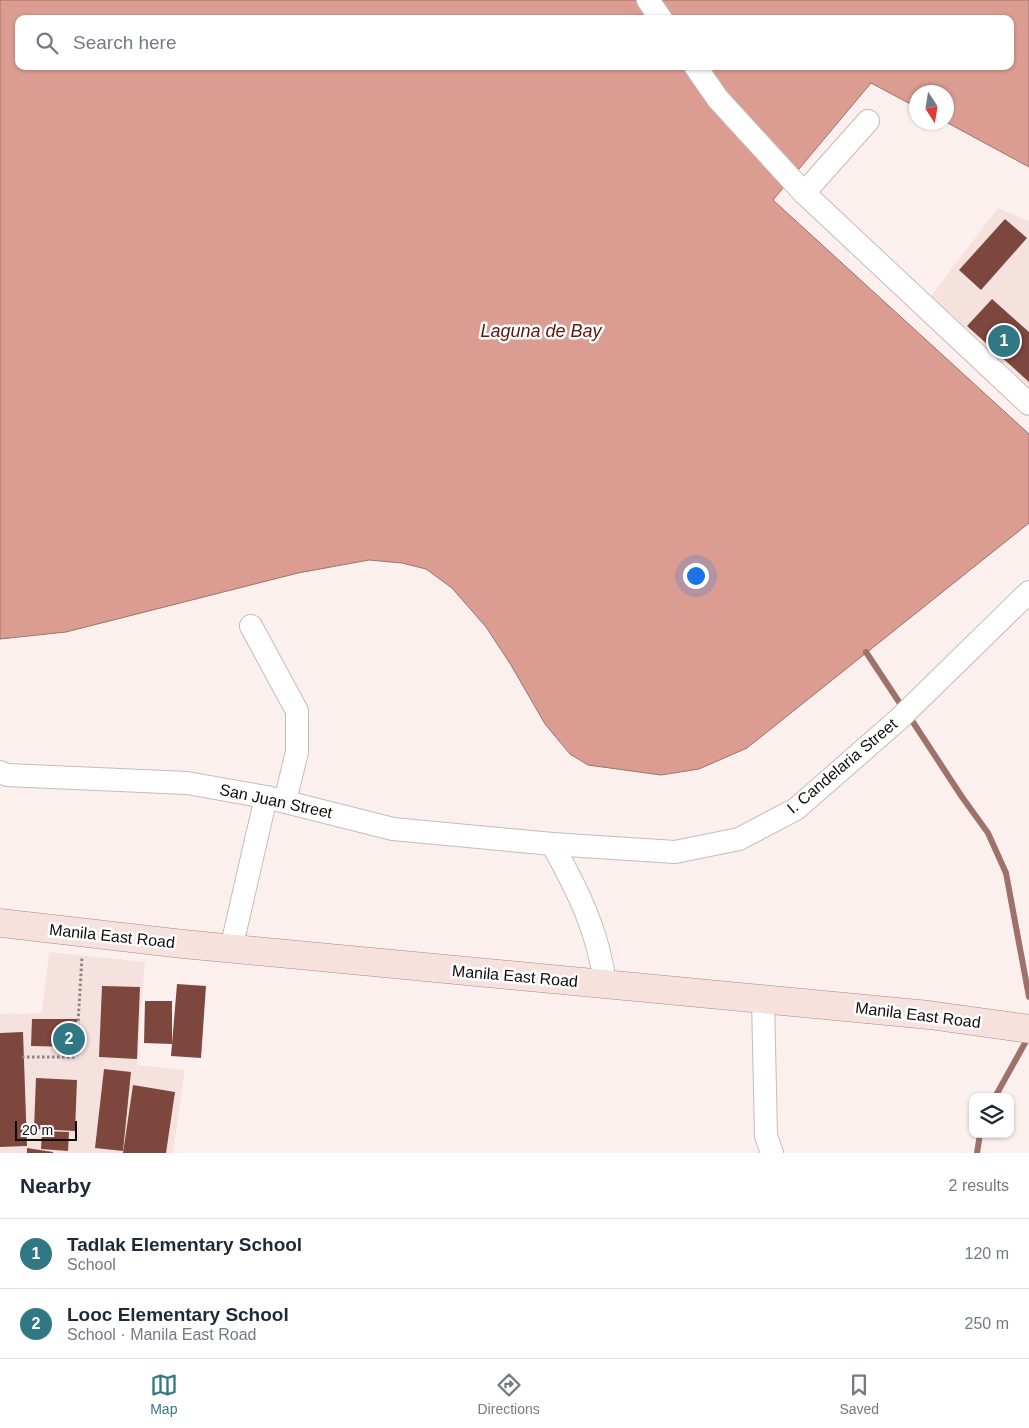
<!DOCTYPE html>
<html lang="en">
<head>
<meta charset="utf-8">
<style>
  :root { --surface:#fff; --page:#f6f6f7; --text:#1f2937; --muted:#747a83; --line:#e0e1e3; --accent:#327884 }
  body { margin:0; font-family:Arial,sans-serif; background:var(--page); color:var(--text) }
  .controls { position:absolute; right:15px; bottom:15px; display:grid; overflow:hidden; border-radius:10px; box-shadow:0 1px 4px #0004 }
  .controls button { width:45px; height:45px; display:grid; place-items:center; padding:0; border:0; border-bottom:1px solid var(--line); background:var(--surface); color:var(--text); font:25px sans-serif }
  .compass { position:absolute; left:909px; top:85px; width:45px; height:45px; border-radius:50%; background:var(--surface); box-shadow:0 1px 4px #0004; rotate:168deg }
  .scale { position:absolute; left:15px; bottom:12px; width:62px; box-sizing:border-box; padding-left:5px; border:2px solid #0f0b0b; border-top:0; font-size:14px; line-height:18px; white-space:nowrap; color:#0f0b0b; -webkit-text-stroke:4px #fff; paint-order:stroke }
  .you { position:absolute; left:695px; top:575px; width:18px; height:18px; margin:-12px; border:4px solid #fff; border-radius:50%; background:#1a73e8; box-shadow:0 0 0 8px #1a73e833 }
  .badge { display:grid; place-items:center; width:32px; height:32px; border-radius:50%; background:var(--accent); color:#fff; font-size:16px; font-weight:700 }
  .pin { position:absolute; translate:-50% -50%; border:2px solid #fff; box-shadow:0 1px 5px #0006 }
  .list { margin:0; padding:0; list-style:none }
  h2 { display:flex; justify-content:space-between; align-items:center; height:65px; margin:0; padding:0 20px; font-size:21px }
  h2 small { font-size:16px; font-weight:400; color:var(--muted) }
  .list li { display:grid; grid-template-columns:32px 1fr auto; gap:15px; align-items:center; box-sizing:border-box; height:70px; padding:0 20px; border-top:1px solid var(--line) }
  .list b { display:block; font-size:19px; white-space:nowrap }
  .list p { margin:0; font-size:16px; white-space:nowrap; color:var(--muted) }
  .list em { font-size:16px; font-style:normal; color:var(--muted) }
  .icon { flex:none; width:28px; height:28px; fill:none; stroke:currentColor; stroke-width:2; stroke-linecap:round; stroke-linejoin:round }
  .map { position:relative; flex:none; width:1029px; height:1153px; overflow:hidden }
  .search { position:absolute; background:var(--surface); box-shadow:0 1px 4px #0004; left:15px; right:15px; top:15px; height:55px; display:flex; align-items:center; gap:12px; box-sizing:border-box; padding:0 18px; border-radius:10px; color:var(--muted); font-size:19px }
  .sheet { height:205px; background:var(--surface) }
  nav { display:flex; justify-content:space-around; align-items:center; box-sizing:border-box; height:70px; border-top:1px solid var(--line); background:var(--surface); font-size:14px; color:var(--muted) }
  nav a { display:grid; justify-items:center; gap:2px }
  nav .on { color:var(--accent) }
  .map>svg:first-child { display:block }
  .built { fill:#f5e2de }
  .water { fill:#db9d92; stroke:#9e716a; fill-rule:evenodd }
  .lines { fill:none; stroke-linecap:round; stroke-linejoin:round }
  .stream { stroke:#9e716a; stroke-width:6 }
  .building { fill:#7e473e }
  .minor-casing { stroke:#c6bbb9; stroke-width:24 }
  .major-casing { stroke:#a38985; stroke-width:29 }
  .path { stroke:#8c8584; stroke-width:3; stroke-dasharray:2.5 2.5; stroke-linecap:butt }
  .minor { stroke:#fff; stroke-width:22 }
  .major { stroke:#f7e1dd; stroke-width:28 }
  .labels { text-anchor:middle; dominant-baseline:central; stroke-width:5; stroke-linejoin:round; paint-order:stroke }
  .street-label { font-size:16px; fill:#0f0b0b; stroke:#fff }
  .water-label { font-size:18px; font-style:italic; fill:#5f160e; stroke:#fff }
</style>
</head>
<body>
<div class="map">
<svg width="1029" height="1153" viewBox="0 0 1029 1153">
  <rect width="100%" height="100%" fill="#fbf0ee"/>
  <g class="built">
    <path d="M998 208 1029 221V386L931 296Z"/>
    <path d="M49 952 145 962 137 1065 185 1070 173 1153H0V1014L42 1013Z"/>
  </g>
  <path class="water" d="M0 0H1029V167L946 122V92H916V107L871 83 773 200 1029 434V523L747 748 699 769 661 775 588 765 570 754 545 724 511 665 486 627 452 588 426 569 402 563 369 560 298 573 66 632 0 639ZM19 19H1010V66H19Z"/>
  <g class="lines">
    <g class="stream">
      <path d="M866 652 903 708"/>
      <path d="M909 716 962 797 988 833 1006 873 1029 997"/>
      <path d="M995 1097 1025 1043"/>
      <path d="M977 1153 980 1134"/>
    </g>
  </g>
  <g class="building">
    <path d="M1005 219 1027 238 981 290 959 270Z"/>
    <path d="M992 299 1029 332V382L967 326Z"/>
    <path d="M177 984 206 986 201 1058 171 1056Z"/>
    <path d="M102 986 140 987 137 1059 99 1057Z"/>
    <path d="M145 1001H172V1044L144 1043Z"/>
    <path d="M32 1019H77L76 1047 31 1046Z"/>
    <path d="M23 1032 27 1146 0 1147V1033Z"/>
    <path d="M104 1069 131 1072 123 1151 95 1148Z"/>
    <path d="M36 1078 77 1080 75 1131 34 1129Z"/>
    <path d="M133 1085 175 1092 166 1153H123Z"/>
    <path d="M42 1131 69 1132 68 1151 41 1149Z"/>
    <path d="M27 1148 53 1152V1153H27Z"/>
  </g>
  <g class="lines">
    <defs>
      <g id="minor">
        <path d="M648 0 661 19"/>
        <path d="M695 66 718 99 804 193 1029 404"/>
        <path d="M804 193 868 121"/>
        <path d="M251 626 297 711V752L285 801"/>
        <path d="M0 772 7 775 187 783 266 797 393 829 552 844 675 852 739 839 796 809 899 719 1029 592"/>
        <path d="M552 844C577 889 599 932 605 985"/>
        <path d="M231 949 266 797"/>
        <path d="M763 999 766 1136 772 1153"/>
      </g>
      <path id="major" d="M0 923 183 944 929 1015 1029 1029"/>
    </defs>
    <use href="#minor" class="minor-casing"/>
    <use href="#major" class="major-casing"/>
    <path class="path" d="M22 1057H76L82 957"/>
    <use href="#minor" class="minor"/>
    <use href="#major" class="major"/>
  </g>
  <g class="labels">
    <g class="street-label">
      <text transform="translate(842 766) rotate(-40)">I. Candelaria Street</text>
      <text transform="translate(276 801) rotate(12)">San Juan Street</text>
      <text transform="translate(112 936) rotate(6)">Manila East Road</text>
      <text transform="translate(515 976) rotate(5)">Manila East Road</text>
      <text transform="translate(918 1015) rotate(7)">Manila East Road</text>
    </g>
    <g class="water-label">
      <text x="541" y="331">Laguna de Bay</text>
    </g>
  </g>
</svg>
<div class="controls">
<button><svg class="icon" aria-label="layers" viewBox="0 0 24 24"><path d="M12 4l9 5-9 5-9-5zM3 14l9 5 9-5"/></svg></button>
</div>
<svg class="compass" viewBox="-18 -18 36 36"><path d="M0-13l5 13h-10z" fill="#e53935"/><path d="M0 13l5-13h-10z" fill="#747a83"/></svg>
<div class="scale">20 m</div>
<div class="you"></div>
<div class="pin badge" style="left:1004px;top:341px">1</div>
<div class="pin badge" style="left:69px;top:1039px">2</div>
<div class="search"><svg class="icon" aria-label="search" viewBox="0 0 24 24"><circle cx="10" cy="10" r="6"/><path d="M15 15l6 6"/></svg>Search here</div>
</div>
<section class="sheet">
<h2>Nearby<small>2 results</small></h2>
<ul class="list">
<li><span class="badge">1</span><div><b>Tadlak Elementary School</b><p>School</p></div><em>120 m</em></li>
<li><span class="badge">2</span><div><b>Looc Elementary School</b><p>School · Manila East Road</p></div><em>250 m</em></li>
</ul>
</section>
<nav>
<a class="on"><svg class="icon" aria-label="map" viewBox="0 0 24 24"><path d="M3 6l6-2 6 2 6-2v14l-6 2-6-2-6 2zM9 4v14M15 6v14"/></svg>Map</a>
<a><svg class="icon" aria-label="directions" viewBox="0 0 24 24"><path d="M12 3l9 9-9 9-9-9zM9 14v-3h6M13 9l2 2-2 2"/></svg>Directions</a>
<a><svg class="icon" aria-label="saved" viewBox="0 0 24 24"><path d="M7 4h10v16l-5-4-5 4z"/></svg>Saved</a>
</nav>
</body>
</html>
